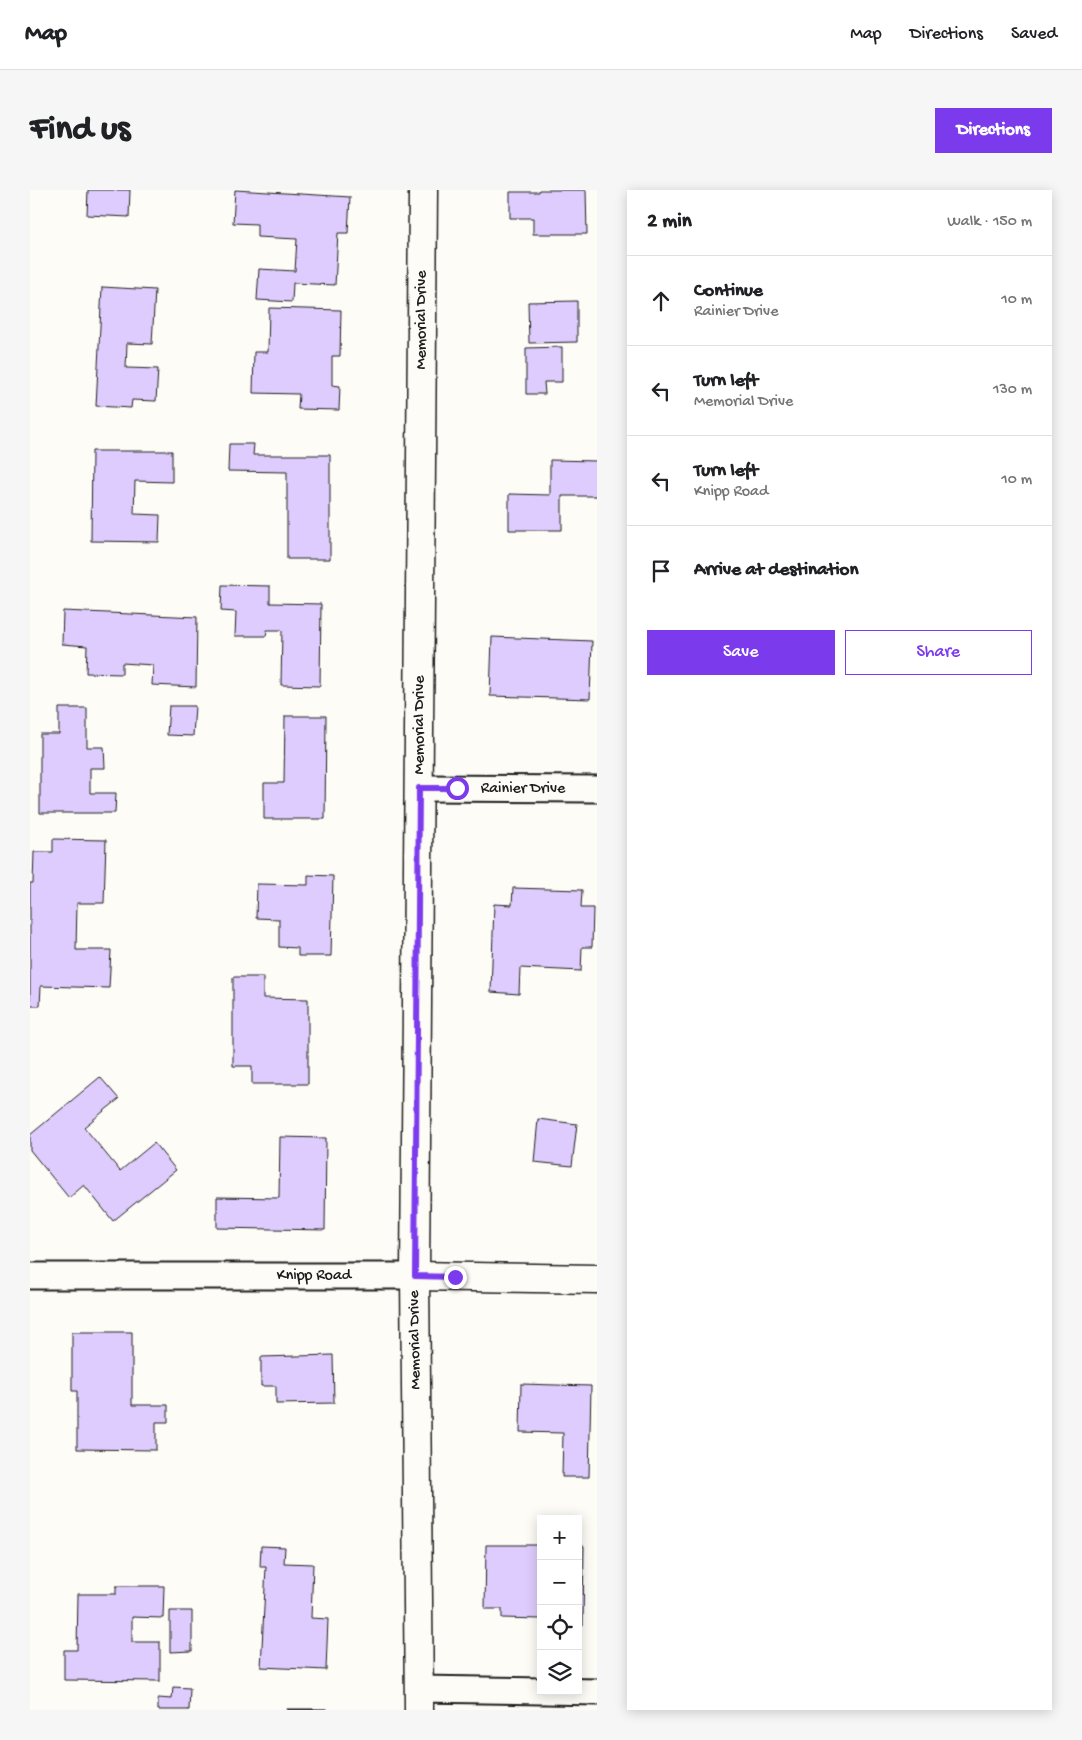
<!DOCTYPE html>
<html lang="en">
<head>
<meta charset="utf-8">
<style>
  :root { --surface:#fff; --page:#f6f6f6; --text:#202124; --muted:#757577; --line:#e0e0e0; --accent:#7c3aed }
  body { margin:0; font-family:"Gochi Hand",sans-serif; background:var(--page); color:var(--text) }
  .controls { position:absolute; right:15px; bottom:15px; display:grid; overflow:hidden; border-radius:0px; box-shadow:0 2px 12px #0003 }
  .controls button { width:45px; height:45px; display:grid; place-items:center; padding:0; border:0; border-bottom:1px solid var(--line); background:var(--surface); color:var(--text); font:25px sans-serif }
  .stop { position:absolute; width:15px; height:15px; margin:-11px; border:4px solid #7c3aed; border-radius:50%; background:#fff }
  .stop.end { background:#7c3aed; border-color:#fff; box-shadow:0 1px 5px #0008 }
  .list { margin:0; padding:0; list-style:none }
  h2 { display:flex; justify-content:space-between; align-items:center; height:65px; margin:0; padding:0 20px; font-size:21px }
  h2 small { font-size:16px; font-weight:400; color:var(--muted) }
  .list li { display:grid; grid-template-columns:32px 1fr auto; gap:15px; align-items:center; box-sizing:border-box; height:90px; padding:0 20px; border-top:1px solid var(--line) }
  .list b { display:block; font-size:19px; white-space:nowrap }
  .list p { margin:0; font-size:16px; white-space:nowrap; color:var(--muted) }
  .list em { font-size:16px; font-style:normal; color:var(--muted) }
  .actions { display:flex; gap:10px; padding:15px 20px }
  .actions a { flex:1; padding:11px 0; border:1px solid var(--accent); border-radius:0px; text-align:center; font-size:18px; color:var(--accent) }
  .actions .main { background:var(--accent); color:#fff }
  .icon { flex:none; width:28px; height:28px; fill:none; stroke:currentColor; stroke-width:2; stroke-linecap:round; stroke-linejoin:round }
  .map { position:relative; flex:none; width:567px; height:1520px; overflow:hidden; border-radius:0px }
  header { display:flex; align-items:center; gap:30px; box-sizing:border-box; height:70px; padding:0 25px; background:var(--surface); border-bottom:1px solid var(--line) }
  header strong { font-size:24px }
  nav { display:flex; gap:28px; margin-inline-start:auto; font-size:18px }
  .intro { display:flex; align-items:center; justify-content:space-between; box-sizing:border-box; height:120px; padding:0 30px }
  h1 { margin:0; font-size:35px }
  .button { padding:12px 22px; border-radius:0px; background:var(--accent); color:#fff; font-size:18px; font-weight:700 }
  main { display:flex; gap:30px; padding:0 30px }
  aside { flex:1; background:var(--surface); border-radius:0px; box-shadow:0 2px 12px #0003 }
  .map>svg:first-child { display:block }
  .building { fill:#dfccfe; stroke:#1c1c1c }
  .lines { fill:none; stroke-linecap:round; stroke-linejoin:round }
  .street-casing { stroke:#1c1c1c; stroke-width:29 }
  .secondary-casing { stroke:#1c1c1c; stroke-width:31 }
  .street { stroke:#fdfcf7; stroke-width:25 }
  .secondary { stroke:#fdfcf7; stroke-width:28 }
  .route { stroke:#7c3aed; stroke-width:6 }
  .labels { text-anchor:middle; dominant-baseline:central; stroke-width:4.5; stroke-linejoin:round; paint-order:stroke }
  .street-label { font-size:16px; fill:#1c1c1c; stroke:#fdfcf7 }
</style>
</head>
<body>
<header>
<strong>Map</strong>
<nav><a>Map</a><a>Directions</a><a>Saved</a></nav>
</header>
<div class="intro"><h1>Find us</h1><a class="button">Directions</a></div>
<main>
<div class="map">
<svg width="567" height="1520" viewBox="0 0 567 1520">
  <rect width="100%" height="100%" fill="#fdfcf7"/>
  <filter id="ink" filterUnits="userSpaceOnUse"><feTurbulence type="fractalNoise" baseFrequency=".02" numOctaves="2"/><feDisplacementMap in="SourceGraphic" scale="10" xChannelSelector="R" yChannelSelector="G"/><feConvolveMatrix kernelMatrix="1 2 1 2 8 2 1 2 1" color-interpolation-filters="sRGB"/></filter>
  <g filter="url(#ink)">
    <g class="building">
      <path d="M58 0H100L99 27 57 25Z"/>
      <path d="M205 0 320 7 318 43H308L305 95 263 93 262 112 227 110 229 79 265 81 267 49 227 47V34L203 33Z"/>
      <path d="M509 0H556L557 44H503V28H480V2H509Z"/>
      <path d="M72 97 125 100 122 154 97 153 96 178 128 179 126 211 102 210 101 218 66 216Z"/>
      <path d="M547 111V152L499 153 498 112Z"/>
      <path d="M239 118 311 120 310 166H302V195L310 196 309 220 268 219 269 204 223 203 224 162H238Z"/>
      <path d="M532 157V192H514L515 204H496V158Z"/>
      <path d="M199 254H224L223 265H300V369H257V282L198 281Z"/>
      <path d="M62 261H142V292L105 291 104 324 130 325 129 352 61 351Z"/>
      <path d="M520 270 567 271V306H532V340H479V304L520 305Z"/>
      <path d="M192 395 240 396V413L291 414 290 496 251 495 252 440H237L236 446H205L206 422 191 421Z"/>
      <path d="M33 421 167 427 166 497 122 495 123 475 92 473V484L56 483 57 456 32 454Z"/>
      <path d="M462 447 562 451 560 509 460 506Z"/>
      <path d="M139 516H165L163 546 137 545Z"/>
      <path d="M29 518H57V557H74L75 578H60V603H86L85 623H10V544H29Z"/>
      <path d="M255 526H296L295 629H234V593H254Z"/>
      <path d="M23 649 76 650 74 713H47L46 760H81L79 798 11 796 10 816H0V693H3L4 662H23Z"/>
      <path d="M278 685 303 686 301 766H268V758L249 757V729L226 728 227 694 278 695Z"/>
      <path d="M483 698 552 700 551 718H563L562 757H552L551 781 490 778 489 804 461 802 464 714 482 715Z"/>
      <path d="M203 787H233V808L278 809V894H222V876H203Z"/>
      <path d="M70 887 89 909 54 937 90 981 124 953 146 980 83 1031 54 995 39 1008 0 960V945Z"/>
      <path d="M508 929 547 934 542 976 504 972Z"/>
      <path d="M250 947 296 948 295 1040 187 1038V1007L249 1008Z"/>
      <path d="M42 1142H102V1215H138V1232H126V1260L47 1259V1201H42Z"/>
      <path d="M303 1165 304 1213 246 1214V1196H231V1167Z"/>
      <path d="M491 1194 561 1196 559 1287H532L533 1243 490 1242Z"/>
      <path d="M456 1355H511V1429L472 1428V1419H455Z"/>
      <path d="M231 1356 255 1357 254 1373 283 1374 281 1428 298 1429 296 1480 231 1477 236 1377H230Z"/>
      <path d="M548 1356H554L553 1435H548Z"/>
      <path d="M86 1396H134L133 1428 102 1427V1452H130V1491L34 1490V1460H47L48 1404H86Z"/>
      <path d="M140 1421H162V1461L140 1462Z"/>
      <path d="M143 1497 160 1498 159 1520H128V1508L142 1509Z"/>
      <rect x="257" y="1519" width="40" height="1"/>
    </g>
    <g class="lines">
      <defs>
        <g id="street">
          <path d="M389 598 567 599"/>
          <path d="M0 1086H385"/>
          <path d="M389 1499 511 1501"/>
          <path d="M516 1501 567 1502"/>
        </g>
        <g id="secondary">
          <path d="M385 1086 567 1089"/>
          <path d="M389 1520 385 1086 393 0"/>
        </g>
      </defs>
      <use href="#street" class="street-casing"/>
      <use href="#secondary" class="secondary-casing"/>
      <use href="#street" class="street"/>
      <use href="#secondary" class="secondary"/>
    </g>
  </g>
  <g class="lines" filter="url(#ink)">
    <path class="route" d="M425 1087 385 1086 389 598H427"/>
  </g>
  <g class="labels">
    <g class="street-label">
      <text transform="translate(392 130) rotate(-90)">Memorial Drive</text>
      <text transform="translate(390 535) rotate(-90)">Memorial Drive</text>
      <text x="493" y="599">Rainier Drive</text>
      <text x="284" y="1086">Knipp Road</text>
      <text transform="translate(386 1150) rotate(-91)">Memorial Drive</text>
    </g>
  </g>
</svg>
<div class="controls">
<button>+</button>
<button>−</button>
<button><svg class="icon" aria-label="locate" viewBox="0 0 24 24"><circle cx="12" cy="12" r="6"/><path d="M12 2v4M12 18v4M2 12h4M18 12h4"/></svg></button>
<button><svg class="icon" aria-label="layers" viewBox="0 0 24 24"><path d="M12 4l9 5-9 5-9-5zM3 14l9 5 9-5"/></svg></button>
</div>
<div class="stop" style="left:427px;top:598px"></div>
<div class="stop end" style="left:425px;top:1087px"></div>
</div>
<aside>
<h2>2 min<small>Walk · 150 m</small></h2>
<ul class="list">
<li><svg class="icon" aria-label="ahead" viewBox="0 0 24 24"><path d="M12 20V5M6 11l6-6 6 6"/></svg><div><b>Continue</b><p>Rainier Drive</p></div><em>10 m</em></li>
<li><svg class="icon" aria-label="left" viewBox="0 0 24 24"><path d="M17 20v-9H6M10 6l-5 5 5 5"/></svg><div><b>Turn left</b><p>Memorial Drive</p></div><em>130 m</em></li>
<li><svg class="icon" aria-label="left" viewBox="0 0 24 24"><path d="M17 20v-9H6M10 6l-5 5 5 5"/></svg><div><b>Turn left</b><p>Knipp Road</p></div><em>10 m</em></li>
<li><svg class="icon" aria-label="arrive" viewBox="0 0 24 24"><path d="M6 21V4h12l-3 4 3 4H6"/></svg><div><b>Arrive at destination</b></div></li>
</ul>
<div class="actions"><a class="main">Save</a><a>Share</a></div>
</aside>
</main>
</body>
</html>
